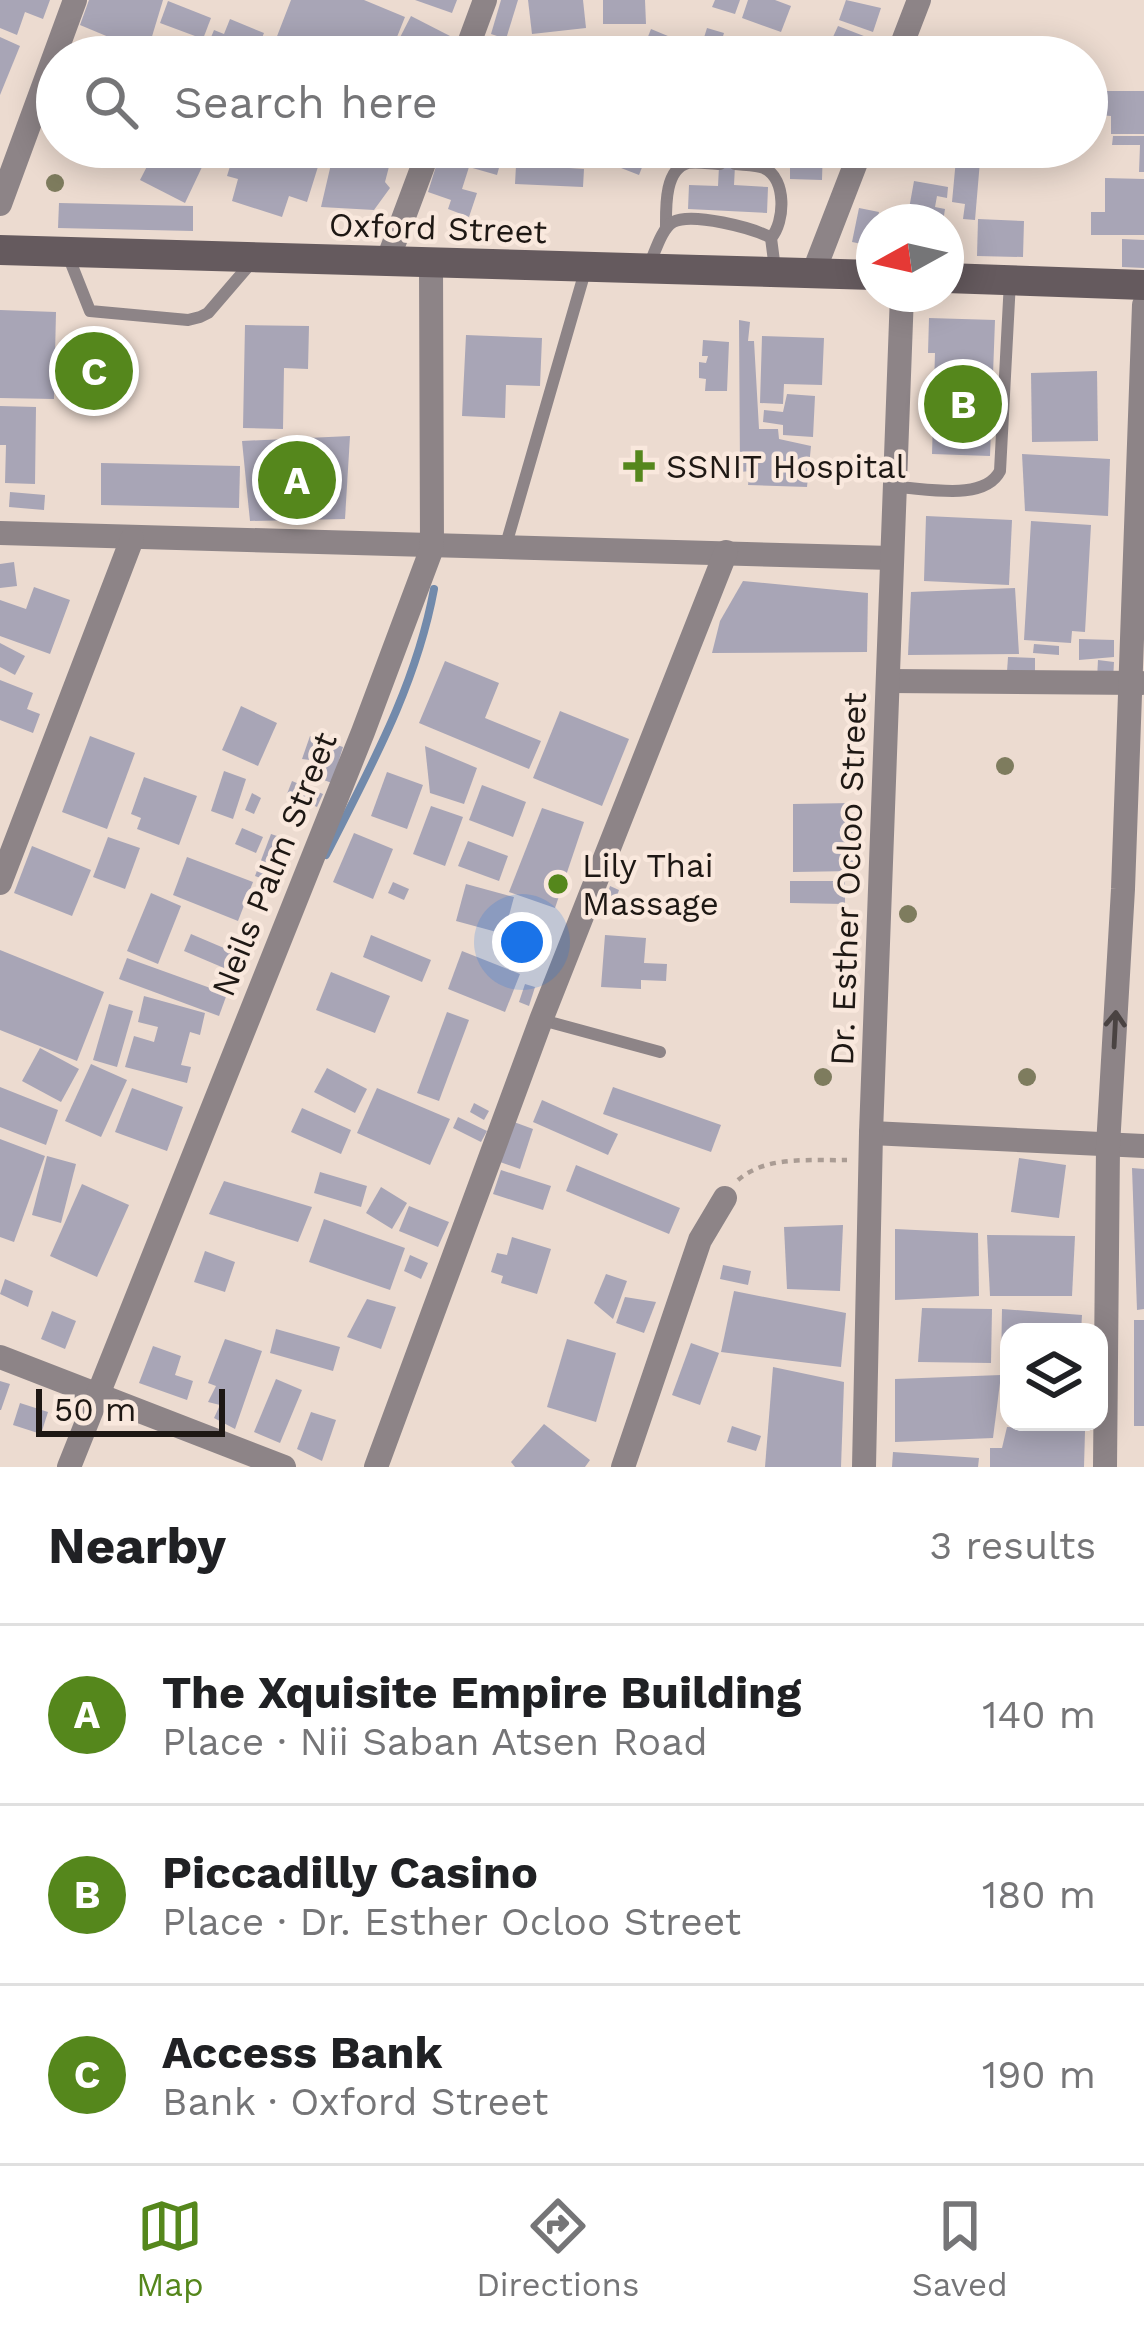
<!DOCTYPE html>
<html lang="en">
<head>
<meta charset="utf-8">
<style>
  :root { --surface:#fff; --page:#f2f2f2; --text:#202124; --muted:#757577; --line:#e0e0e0; --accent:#55871c }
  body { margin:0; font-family:"Work Sans",sans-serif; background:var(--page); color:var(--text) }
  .controls { position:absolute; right:36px; bottom:36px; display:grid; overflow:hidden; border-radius:24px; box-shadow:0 6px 30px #0003 }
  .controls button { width:108px; height:108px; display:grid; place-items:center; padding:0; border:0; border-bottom:3px solid var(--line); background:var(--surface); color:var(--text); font:60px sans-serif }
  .compass { position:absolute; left:856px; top:204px; width:108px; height:108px; border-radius:50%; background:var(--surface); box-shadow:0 6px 30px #0003; rotate:262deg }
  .scale { position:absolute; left:36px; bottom:30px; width:189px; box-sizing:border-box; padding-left:12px; border:6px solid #1e1814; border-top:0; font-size:33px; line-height:42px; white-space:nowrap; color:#1e1814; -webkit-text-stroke:9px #f9e8dd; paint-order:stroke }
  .you { position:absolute; left:522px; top:942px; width:42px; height:42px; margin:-30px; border:9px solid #fff; border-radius:50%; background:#1a73e8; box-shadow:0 0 0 18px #1a73e833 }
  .badge { display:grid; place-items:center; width:78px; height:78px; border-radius:50%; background:var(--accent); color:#fff; font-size:39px; font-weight:700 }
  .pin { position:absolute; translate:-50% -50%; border:6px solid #fff; box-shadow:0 3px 12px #0006 }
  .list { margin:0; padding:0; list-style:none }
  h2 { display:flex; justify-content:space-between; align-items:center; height:156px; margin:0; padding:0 48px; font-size:51px }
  h2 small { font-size:39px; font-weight:400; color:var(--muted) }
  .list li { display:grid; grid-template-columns:78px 1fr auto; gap:36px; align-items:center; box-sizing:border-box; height:180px; padding:0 48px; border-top:3px solid var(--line) }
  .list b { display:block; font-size:45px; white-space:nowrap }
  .list p { margin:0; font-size:39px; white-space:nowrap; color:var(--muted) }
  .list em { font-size:39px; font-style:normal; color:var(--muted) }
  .icon { flex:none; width:66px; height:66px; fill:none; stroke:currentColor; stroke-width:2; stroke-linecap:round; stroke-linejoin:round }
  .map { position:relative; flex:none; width:1144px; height:1467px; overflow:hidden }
  .search { position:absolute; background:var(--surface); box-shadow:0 6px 30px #0003; left:36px; right:36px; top:36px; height:132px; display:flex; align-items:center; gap:30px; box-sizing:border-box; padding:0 42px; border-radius:66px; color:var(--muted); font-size:45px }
  .sheet { height:696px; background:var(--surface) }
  nav { display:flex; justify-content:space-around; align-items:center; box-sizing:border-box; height:168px; border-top:3px solid var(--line); background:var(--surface); font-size:33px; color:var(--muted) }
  nav a { display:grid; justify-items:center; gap:6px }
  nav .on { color:var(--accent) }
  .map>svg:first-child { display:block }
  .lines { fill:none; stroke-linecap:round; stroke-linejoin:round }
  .stream { stroke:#728aab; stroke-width:8 }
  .building { fill:#a8a5b6 }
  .path { stroke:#aa9c94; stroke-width:4.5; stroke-dasharray:6 6; stroke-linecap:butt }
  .lane { stroke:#8d8487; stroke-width:12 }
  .street { stroke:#8d8487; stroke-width:24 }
  .secondary { stroke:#655a5e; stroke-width:30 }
  .tree { fill:#7e7c5e }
  .oneway { stroke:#4a4342 }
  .poi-dot { fill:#55871c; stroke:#f9e8dd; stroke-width:4.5 }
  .labels { text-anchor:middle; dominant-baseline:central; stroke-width:9; stroke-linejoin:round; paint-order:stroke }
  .street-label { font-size:33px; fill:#1e1814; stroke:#f9e8dd }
  .poi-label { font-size:33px; fill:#1e1814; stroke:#f9e8dd; text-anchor:start }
</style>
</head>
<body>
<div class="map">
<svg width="1144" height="1467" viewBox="0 0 1144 1467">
  <rect width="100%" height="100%" fill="#ecdbd0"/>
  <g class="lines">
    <path class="stream" d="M326 855C370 768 416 686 434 589"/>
  </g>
  <g class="building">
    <path d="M0 0H50L43 19 25 12 17 35 0 28Z"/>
    <path d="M89 0H163L147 53 80 25Z"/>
    <path d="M291 0H364L405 17 389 57H339L330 53 328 57H269Z"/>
    <path d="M415 0H457L452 13Z"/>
    <path d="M501 0H518L506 39 491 34Z"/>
    <path d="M528 0H583L586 28 532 34Z"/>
    <path d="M603 0H645L646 24H603Z"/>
    <path d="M715 0H740L735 14 712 7Z"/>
    <path d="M748 0H775L791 6 781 32 742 18Z"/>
    <path d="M846 0 881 8 873 32 839 20Z"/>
    <path d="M168 1 211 18 203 39 160 23Z"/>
    <path d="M411 16 450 36 440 57H405L393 51Z"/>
    <path d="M230 19 264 33 254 57H230L235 38 227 57H203L214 30 224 34Z"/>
    <path d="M838 26 869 38 862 57 828 48Z"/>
    <path d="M707 28 724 33 718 52 701 47Z"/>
    <path d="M651 29 692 46 687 57H640Z"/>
    <path d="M0 37 20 46 0 95Z"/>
    <path d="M591 37 611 38 610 57H590Z"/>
    <path d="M87 40 127 57H80Z"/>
    <path d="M763 45 781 46V57H763Z"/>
    <path d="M527 52 558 53V57H527Z"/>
    <path d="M1101 91H1144V134H1111V116L1098 115Z"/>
    <path d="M1113 136H1144V172H1139L1140 145H1112Z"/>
    <path d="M157 147 202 167 185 203 140 180Z"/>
    <path d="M195 147H227L223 157Z"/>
    <path d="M236 147H313L310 153 321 157 307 202 289 196 282 217 232 201 238 179 227 176Z"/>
    <path d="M335 147 391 159 385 182 390 188 374 210 321 207Z"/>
    <path d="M442 147H472L502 157 497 175 469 167 462 189 477 193 469 217 448 209 451 200 428 192Z"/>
    <path d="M517 147H570L569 168 584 169 583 187 515 184Z"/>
    <path d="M603 147H650L639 175 598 159Z"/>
    <path d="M720 147H736L734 185 768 187 767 213 688 209 689 185 718 186Z"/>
    <path d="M790 147H823L822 180 790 179Z"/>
    <path d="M937 147H975L974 157 942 153V160L937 163 931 150Z"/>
    <path d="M956 159 980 161 975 220 963 219 965 204 952 202Z"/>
    <path d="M1105 178 1144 179V235H1091V212H1105Z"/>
    <path d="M914 181 948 187 947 198 937 196 935 207 945 209 943 222 907 220Z"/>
    <path d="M59 203 193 206V231L58 228Z"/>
    <path d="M859 208 879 212 872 246 852 242Z"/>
    <path d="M978 219 1024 221 1023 257 977 256Z"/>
    <path d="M1122 239 1144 240V268L1122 267Z"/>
    <path d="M0 310 56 312 54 399 0 398Z"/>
    <path d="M929 318 995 320 990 456 932 454 935 353H928Z"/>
    <path d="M739 320 750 322 748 341H754L759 429H778L779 439 811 446 807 487 748 485 750 471 740 472Z"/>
    <path d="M245 325 309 326 308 369 284 368 283 429 243 428Z"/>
    <path d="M466 335 542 338 540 386 506 385 505 418 462 416Z"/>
    <path d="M762 336 824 338 822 385 784 384 783 404 760 403Z"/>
    <path d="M703 340 729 342 727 391H705L706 379 699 378V362L706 363 708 356H702Z"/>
    <path d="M1097 371 1098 441 1032 442 1031 373Z"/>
    <path d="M787 394 815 396 813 437 783 435V425L763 422 764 410 783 412Z"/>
    <path d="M0 406 36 407 35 484 5 483 6 445H0Z"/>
    <path d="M350 436 345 519 250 521 242 441Z"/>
    <path d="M1022 454 1110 459 1108 516 1025 511Z"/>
    <path d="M101 463 240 466 239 508 101 505Z"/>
    <path d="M10 492 45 495 44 510 9 507Z"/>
    <path d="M926 516 1012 520 1009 585 924 581Z"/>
    <path d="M1031 521 1091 525 1085 632 1072 631 1071 643 1024 640Z"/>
    <path d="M14 562 17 586 0 588V564Z"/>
    <path d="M743 581 868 593 867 652 712 653 720 621Z"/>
    <path d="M34 587 70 600 50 654 0 636V600L26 609Z"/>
    <path d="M1015 588 1019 654 908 655 911 592Z"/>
    <path d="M1079 639 1114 640V657L1079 660Z"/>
    <path d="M0 643 25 656 15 675 0 667Z"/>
    <path d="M1034 644 1059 646V655L1033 653Z"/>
    <path d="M1008 657 1035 658V674L1007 672Z"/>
    <path d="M1098 660 1114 662 1113 680 1097 679Z"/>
    <path d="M445 661 499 683 485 718 541 741 529 769 419 723Z"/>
    <path d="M0 680 33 693 27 709 40 714 33 733 0 720Z"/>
    <path d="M241 706 277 723 258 766 222 750Z"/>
    <path d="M560 711 629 739 602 806 533 778Z"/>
    <path d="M90 736 135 753 107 829 62 812Z"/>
    <path d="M310 736 343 747 332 783 321 779 326 762 302 759Z"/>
    <path d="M425 746 477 768 464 804 430 793Z"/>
    <path d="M224 771 246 779 233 819 211 811Z"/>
    <path d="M387 772 423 785 407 829 371 816Z"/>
    <path d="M144 777 197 796 179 845 137 829 141 818 131 814Z"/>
    <path d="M292 781 323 794 317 807 287 794Z"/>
    <path d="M482 785 526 802 513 837 469 820Z"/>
    <path d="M252 793 261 798 254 814 245 810Z"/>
    <path d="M852 803 853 871 793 872V804Z"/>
    <path d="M431 806 463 817 445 866 413 854Z"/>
    <path d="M542 808 584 822 555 908 509 892Z"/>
    <path d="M242 828 263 837 256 853 235 844Z"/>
    <path d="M354 833 393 849 373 899 333 882Z"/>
    <path d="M271 834 289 840 274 883 255 876Z"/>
    <path d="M108 837 140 848 125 889 93 877Z"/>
    <path d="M468 841 508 856 499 881 458 866Z"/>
    <path d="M32 846 91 870 72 916 14 893Z"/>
    <path d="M187 857 253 882 238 921 173 895Z"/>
    <path d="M790 881H845V904L790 903Z"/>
    <path d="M393 882 409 889 404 900 388 893Z"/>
    <path d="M466 884 514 897 504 934 456 921Z"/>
    <path d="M610 886 619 890 614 905 605 901Z"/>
    <path d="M151 893 181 906 158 964 127 951Z"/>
    <path d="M191 934 231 951 224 968 184 951Z"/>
    <path d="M371 935 431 960 422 982 363 957Z"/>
    <path d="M605 935 646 938 644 963 667 964 666 981 641 980V989L601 987Z"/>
    <path d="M0 950 104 992 77 1061 0 1030Z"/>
    <path d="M462 951 520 974 505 1012 448 989Z"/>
    <path d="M127 958 227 994 219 1016 119 979Z"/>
    <path d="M331 972 390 996 375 1033 316 1010Z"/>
    <path d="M525 984 535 987 529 1006 519 1002Z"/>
    <path d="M144 996 205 1013 200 1035 190 1032 181 1065 191 1067 187 1083 125 1067 134 1036 154 1042 158 1027 138 1022Z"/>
    <path d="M109 1004 133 1011 117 1067 93 1060Z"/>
    <path d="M447 1012 469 1020 439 1101 417 1093Z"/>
    <path d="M40 1048 79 1069 61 1102 22 1081Z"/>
    <path d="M91 1064 127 1080 101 1137 65 1121Z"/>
    <path d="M327 1068 367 1089 355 1113 314 1092Z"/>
    <path d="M0 1087 58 1110 46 1145 0 1127Z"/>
    <path d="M613 1087 721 1125 711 1152 603 1114Z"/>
    <path d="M132 1088 183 1107 167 1151 115 1132Z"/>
    <path d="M377 1088 450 1119 430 1165 357 1133Z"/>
    <path d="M542 1100 618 1134 608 1155 533 1122Z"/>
    <path d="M474 1103 489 1111 484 1120 470 1112Z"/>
    <path d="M302 1108 351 1130 341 1154 291 1132Z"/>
    <path d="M458 1117 487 1131 481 1142 453 1128Z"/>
    <path d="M514 1122 533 1129 520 1169 500 1162Z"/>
    <path d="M0 1139 45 1156 14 1242 0 1237Z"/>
    <path d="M47 1156 76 1164 61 1223 32 1215Z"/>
    <path d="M1019 1158 1066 1165 1059 1218 1011 1212Z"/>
    <path d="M576 1165 680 1208 669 1234 566 1191Z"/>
    <path d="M1132 1168 1144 1169V1309L1137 1310Z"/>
    <path d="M501 1170 551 1186 543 1210 493 1194Z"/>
    <path d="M320 1172 367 1186 361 1207 314 1193Z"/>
    <path d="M224 1181 312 1207 298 1242 209 1214Z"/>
    <path d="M82 1184 129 1205 97 1277 50 1256Z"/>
    <path d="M381 1187 407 1203 392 1229 366 1213Z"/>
    <path d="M409 1206 449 1222 438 1247 399 1231Z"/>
    <path d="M324 1219 405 1248 390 1290 309 1262Z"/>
    <path d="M843 1225 840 1291 787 1289 784 1227Z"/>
    <path d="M895 1229 978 1233 979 1296 895 1300Z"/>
    <path d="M987 1235 1075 1236 1072 1296H990Z"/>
    <path d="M512 1237 551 1249 537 1294 501 1283 503 1276 491 1272 497 1253 507 1255Z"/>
    <path d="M205 1251 235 1262 225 1292 194 1282Z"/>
    <path d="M410 1255 428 1263 421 1279 404 1271Z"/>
    <path d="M723 1265 751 1271 748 1285 720 1279Z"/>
    <path d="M606 1274 627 1281 613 1319 594 1303Z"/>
    <path d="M5 1279 33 1291 28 1307 0 1294Z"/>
    <path d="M734 1291 846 1313 841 1367 721 1352Z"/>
    <path d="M625 1297 656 1302 644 1333 616 1323Z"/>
    <path d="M367 1299 396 1307 381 1349 347 1337Z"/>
    <path d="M922 1308 992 1309 991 1363 918 1362Z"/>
    <path d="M1002 1309 1082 1315 1081 1332H1009V1366L1001 1365Z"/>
    <path d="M52 1311 76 1321 65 1349 41 1339Z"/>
    <rect x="1134" y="1320" width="10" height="106"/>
    <path d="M276 1329 340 1347 333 1371 270 1353Z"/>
    <path d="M225 1339 262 1351 235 1429 214 1418 220 1405 208 1402 216 1386 208 1383Z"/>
    <path d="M567 1339 616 1353 596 1422 547 1407Z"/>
    <path d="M691 1343 719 1353 700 1405 672 1395Z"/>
    <path d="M153 1346 181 1356 175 1375 193 1381 187 1400 139 1383Z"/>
    <path d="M773 1367 844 1382 841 1467H765Z"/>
    <path d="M1001 1375 993 1438 895 1442V1379Z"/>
    <path d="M276 1379 302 1390 280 1443 254 1432Z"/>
    <path d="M0 1381 10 1384 1 1410H0Z"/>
    <path d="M20 1403 48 1412 41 1434 13 1425Z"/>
    <path d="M311 1412 336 1420 322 1461 297 1449Z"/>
    <path d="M544 1424 590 1460 585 1467H515L511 1462Z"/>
    <path d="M732 1426 761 1436 756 1451 727 1442Z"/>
    <path d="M1007 1427 1085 1431 1084 1467H990V1448H1002Z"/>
    <path d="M893 1452 979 1458 978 1467H892Z"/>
  </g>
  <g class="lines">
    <path class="path" d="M738 1180C767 1155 810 1161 847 1160"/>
    <g class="lane">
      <path d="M735 164C743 165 757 165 764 168 787 179 785 222 771 238"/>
      <path d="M666 228C666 209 664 169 688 163 697 161 711 164 720 164"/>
      <path d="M67 253 90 311 188 320 200 317 208 313 251 263"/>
      <path d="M649 265C655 253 661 229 673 222 692 212 754 228 771 238L775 269"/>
      <path d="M895 487C926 488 984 502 1000 471L1010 281"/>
      <path d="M505 548 586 268"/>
      <path d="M542 1020 660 1052"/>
    </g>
    <g class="street">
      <path d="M464 57 485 0"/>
      <path d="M897 57 919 0"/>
      <path d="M0 204 75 0"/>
      <path d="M387 262 430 147"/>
      <path d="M814 271 862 147"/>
      <path d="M0 533 891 558"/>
      <path d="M889 681 1142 683"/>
      <path d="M0 883 132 539"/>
      <path d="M871 1133 1144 1146"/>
      <path d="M0 1357 284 1467"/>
      <path d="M69 1467 363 732 432 548 431 264"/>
      <path d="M376 1467 541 1020 726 552"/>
      <path d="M623 1467 700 1240 725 1198"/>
      <path d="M864 1467 871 1133 902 294"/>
      <path d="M1105 1467 1108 1146 1123 889 1144 305"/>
    </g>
    <g class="secondary">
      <path d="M0 250 874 275"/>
      <path d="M946 278 1144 285"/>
    </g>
  </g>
  <g class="tree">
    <circle cx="55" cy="183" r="9"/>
    <circle cx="1005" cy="766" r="9"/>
    <circle cx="908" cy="914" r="9"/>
    <circle cx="823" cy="1077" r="9"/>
    <circle cx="1027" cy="1077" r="9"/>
  </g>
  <defs><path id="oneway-shaft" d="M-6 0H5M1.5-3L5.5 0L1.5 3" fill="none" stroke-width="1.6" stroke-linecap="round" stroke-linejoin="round" transform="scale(3)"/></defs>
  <use class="oneway" href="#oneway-shaft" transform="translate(1115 1029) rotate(-87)"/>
  <g class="poi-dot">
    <path d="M633 448h12v12h12v12h-12v12h-12v-12h-12v-12h12z"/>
    <circle cx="558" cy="884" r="12"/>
  </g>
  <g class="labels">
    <g class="street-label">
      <text transform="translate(438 228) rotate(2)">Oxford Street</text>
      <text transform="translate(274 864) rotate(-68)">Neils Palm Street</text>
      <text transform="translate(848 879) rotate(-88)">Dr. Esther Ocloo Street</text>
    </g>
    <g class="poi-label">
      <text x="666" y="466">SSNIT Hospital</text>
      <text x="582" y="865">Lily Thai<tspan x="582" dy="38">Massage</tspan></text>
    </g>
  </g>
</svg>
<div class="controls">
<button><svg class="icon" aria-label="layers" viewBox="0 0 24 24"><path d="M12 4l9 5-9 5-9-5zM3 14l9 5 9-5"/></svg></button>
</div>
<svg class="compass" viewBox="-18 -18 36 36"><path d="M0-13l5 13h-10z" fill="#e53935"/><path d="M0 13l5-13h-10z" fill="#757577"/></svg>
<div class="scale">50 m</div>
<div class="you"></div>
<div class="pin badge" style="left:297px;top:480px">A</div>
<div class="pin badge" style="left:963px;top:404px">B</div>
<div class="pin badge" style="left:94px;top:371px">C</div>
<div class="search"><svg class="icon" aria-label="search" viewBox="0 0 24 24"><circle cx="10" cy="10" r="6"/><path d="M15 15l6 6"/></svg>Search here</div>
</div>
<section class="sheet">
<h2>Nearby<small>3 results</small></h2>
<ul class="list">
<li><span class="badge">A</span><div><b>The Xquisite Empire Building</b><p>Place · Nii Saban Atsen Road</p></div><em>140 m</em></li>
<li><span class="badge">B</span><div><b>Piccadilly Casino</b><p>Place · Dr. Esther Ocloo Street</p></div><em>180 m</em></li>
<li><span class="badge">C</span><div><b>Access Bank</b><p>Bank · Oxford Street</p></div><em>190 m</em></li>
</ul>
</section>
<nav>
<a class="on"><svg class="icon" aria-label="map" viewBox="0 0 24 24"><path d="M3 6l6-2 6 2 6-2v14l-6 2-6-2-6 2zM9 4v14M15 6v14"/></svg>Map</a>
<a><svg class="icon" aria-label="directions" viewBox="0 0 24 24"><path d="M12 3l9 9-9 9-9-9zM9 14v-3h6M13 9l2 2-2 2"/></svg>Directions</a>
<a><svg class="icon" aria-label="saved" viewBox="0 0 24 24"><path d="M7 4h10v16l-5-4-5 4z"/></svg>Saved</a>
</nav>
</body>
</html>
